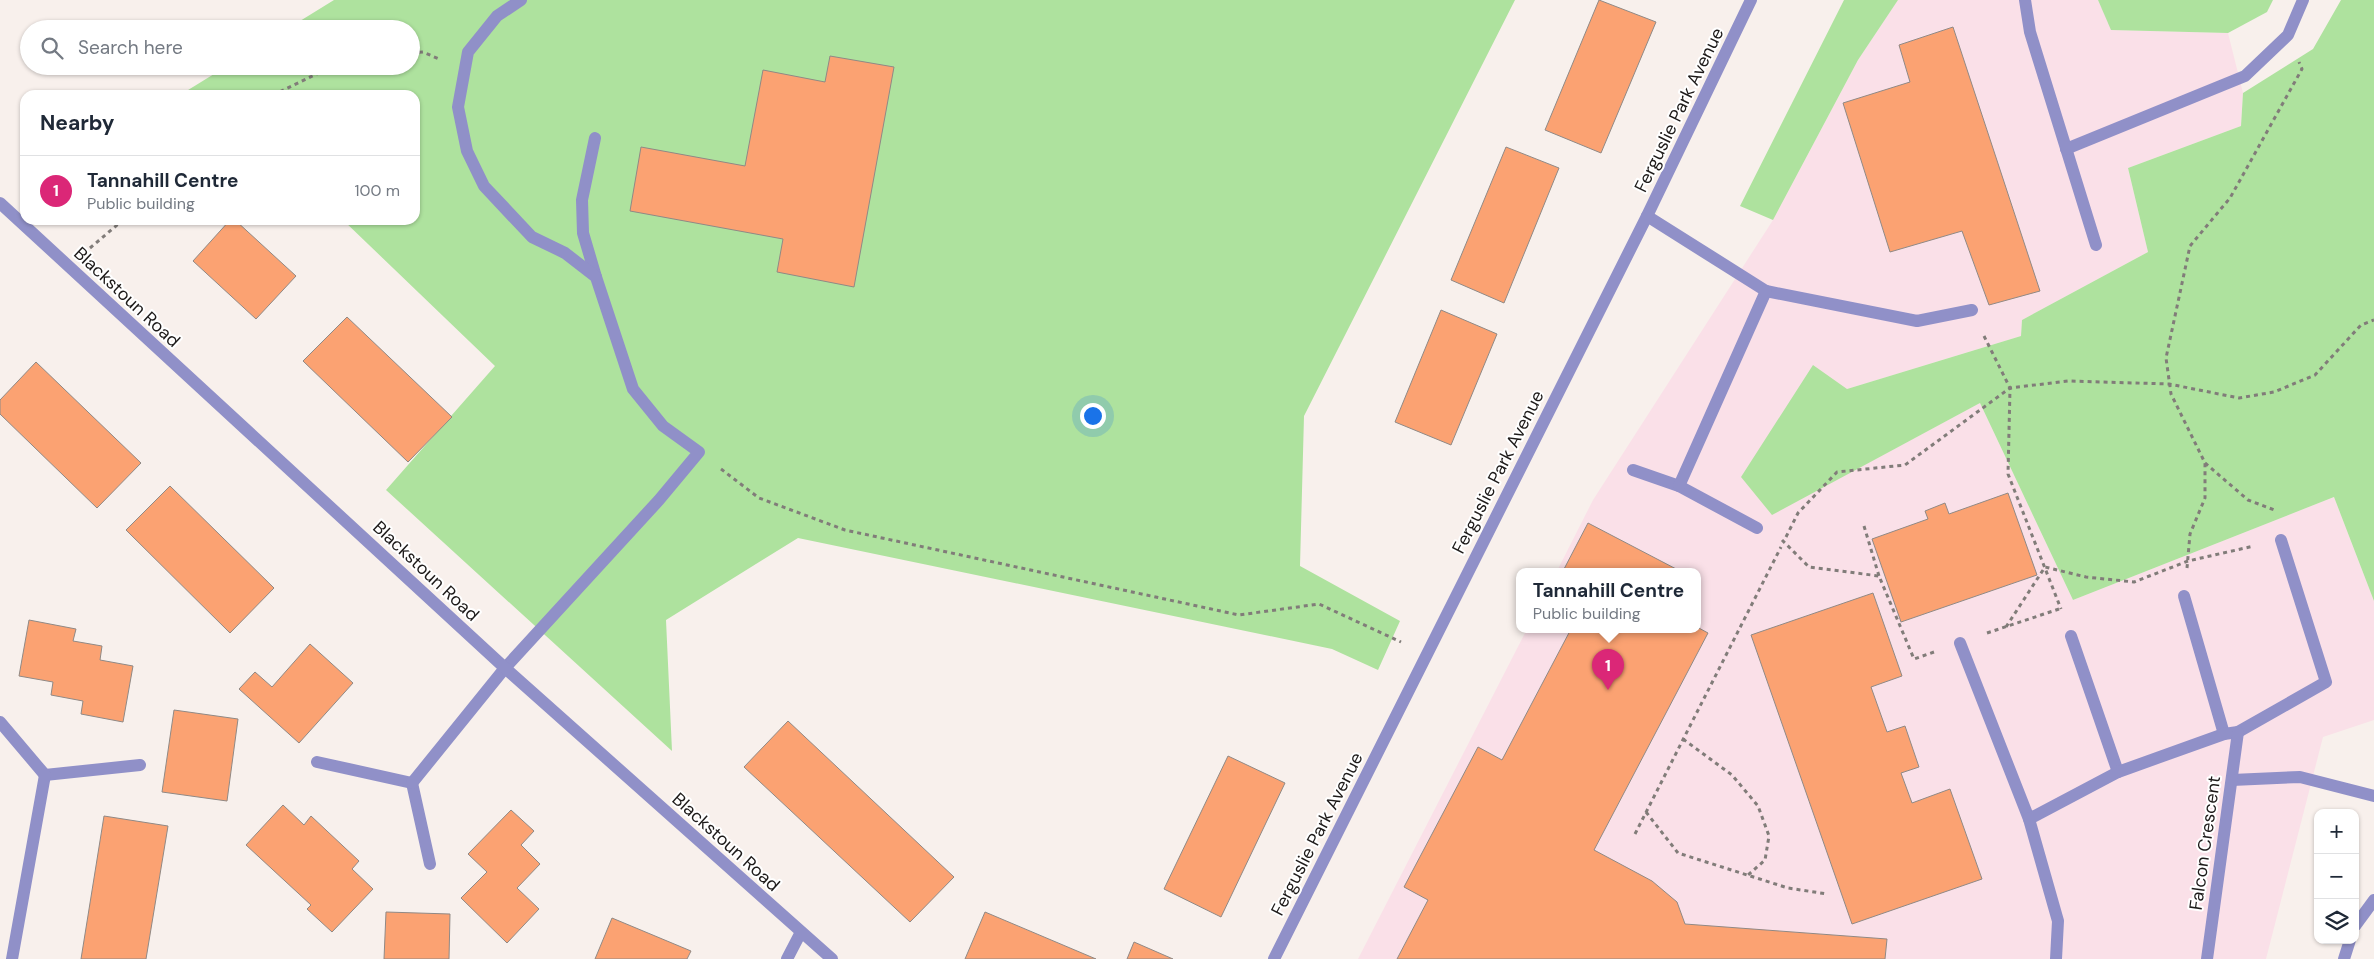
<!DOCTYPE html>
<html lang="en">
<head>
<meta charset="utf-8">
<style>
  :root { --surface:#fff; --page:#f2f2f3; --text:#1f2937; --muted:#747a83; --line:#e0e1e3; --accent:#db2777 }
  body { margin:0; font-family:"DM Sans",sans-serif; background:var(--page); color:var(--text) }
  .controls { position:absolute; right:15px; bottom:15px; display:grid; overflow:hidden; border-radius:10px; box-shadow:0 1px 4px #0004 }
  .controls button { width:45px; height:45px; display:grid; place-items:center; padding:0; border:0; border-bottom:1px solid var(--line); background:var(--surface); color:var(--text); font:25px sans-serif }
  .you { position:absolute; left:1092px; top:415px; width:18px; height:18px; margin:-12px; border:4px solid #fff; border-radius:50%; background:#1a73e8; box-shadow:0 0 0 8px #1a73e833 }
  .badge { display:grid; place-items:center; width:32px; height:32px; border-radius:50%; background:var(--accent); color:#fff; font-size:16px; font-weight:700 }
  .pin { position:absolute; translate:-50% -41px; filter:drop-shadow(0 1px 2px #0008) }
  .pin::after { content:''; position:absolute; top:26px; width:18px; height:15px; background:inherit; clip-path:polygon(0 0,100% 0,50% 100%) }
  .popup { position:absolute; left:1516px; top:568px; width:185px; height:65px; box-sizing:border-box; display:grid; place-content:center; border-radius:10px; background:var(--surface); filter:drop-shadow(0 1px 4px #0005); font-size:16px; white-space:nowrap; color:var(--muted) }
  .popup b { font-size:19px; color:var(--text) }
  .popup::after { content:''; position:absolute; left:50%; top:100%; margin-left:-10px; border:10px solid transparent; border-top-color:var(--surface) }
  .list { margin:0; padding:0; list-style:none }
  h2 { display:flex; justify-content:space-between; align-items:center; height:65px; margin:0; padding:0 20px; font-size:21px }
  h2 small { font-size:16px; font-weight:400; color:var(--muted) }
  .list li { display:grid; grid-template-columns:32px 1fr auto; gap:15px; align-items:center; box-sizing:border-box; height:70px; padding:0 20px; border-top:1px solid var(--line) }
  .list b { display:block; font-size:19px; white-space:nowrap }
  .list p { margin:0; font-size:16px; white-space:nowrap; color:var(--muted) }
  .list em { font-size:16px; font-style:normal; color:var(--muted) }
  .icon { flex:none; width:28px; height:28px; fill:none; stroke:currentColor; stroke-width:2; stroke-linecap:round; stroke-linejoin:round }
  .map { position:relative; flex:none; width:2374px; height:959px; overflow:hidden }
  .search { position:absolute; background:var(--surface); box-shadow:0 1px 4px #0004; left:20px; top:20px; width:400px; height:55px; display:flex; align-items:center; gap:12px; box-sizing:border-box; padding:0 18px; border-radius:28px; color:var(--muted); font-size:19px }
  .panel { position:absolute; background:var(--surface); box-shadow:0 1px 4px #0004; left:20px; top:90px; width:400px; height:135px; border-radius:15px }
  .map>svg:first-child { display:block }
  .commercial { fill:#fae0e8 }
  .green { fill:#aee29e }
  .building { fill:#fba272; stroke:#908985 }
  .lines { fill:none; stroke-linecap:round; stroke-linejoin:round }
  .path { stroke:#817c79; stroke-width:3; stroke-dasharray:4 4; stroke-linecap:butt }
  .service { stroke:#9090c8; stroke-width:12 }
  .minor { stroke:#9090c8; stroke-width:12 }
  .tertiary { stroke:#9090c8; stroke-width:12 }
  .labels { text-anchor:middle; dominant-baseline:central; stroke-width:4; stroke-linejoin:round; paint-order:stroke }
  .street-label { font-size:18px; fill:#1d1a19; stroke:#fff }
</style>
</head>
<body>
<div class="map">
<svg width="2374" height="959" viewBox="0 0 2374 959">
  <rect width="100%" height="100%" fill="#f8f0ec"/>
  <path class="commercial" d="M1898 0H2098L2112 30 2228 33 2243 93 2241 126 2128 168 2148 252 2022 320 2021 336 1847 389 1772 514 1980 403 2073 600 2334 497 2374 601V720L2323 737 2266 959H1358L1527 629H1697V571H1557L1593 500 1773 220 1858 60Z"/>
  <g class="green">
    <path d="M334 0H1515L1304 416 1300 566 1400 621 1378 670 1332 649 798 538 666 620 672 751 386 490 495 366 343 220H415V95H180L227 66H411V29H287Z"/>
    <path d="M1844 0H1898L1858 60 1773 220 1740 206Z"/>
    <path d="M2098 0H2273L2267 12 2228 33 2111 30Z"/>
    <path d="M2341 0H2374V601L2334 497 2073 600 1980 403 1772 515 1741 477 1813 365 1847 389 2021 336 2022 320 2148 252 2128 168 2241 126 2243 93 2313 49Z"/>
  </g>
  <g class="building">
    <path d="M1599 0 1656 22 1601 153 1545 130Z"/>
    <path d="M1953 27 2040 291 1989 305 1962 231 1890 252 1843 103 1910 82 1899 45Z"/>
    <path d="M830 56 894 67 854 287 777 272 783 239 630 211 641 147 745 166 763 70 825 82Z"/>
    <path d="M1506 147 1559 168 1504 303 1451 280Z"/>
    <path d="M230 220H235L296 276 256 319 193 261Z"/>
    <path d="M1441 310 1497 334 1451 445 1395 422Z"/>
    <path d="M347 317 452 417 408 462 303 361Z"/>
    <path d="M36 362 141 463 97 508 0 414V400Z"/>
    <path d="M170 486 274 588 230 633 126 530Z"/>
    <path d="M2008 493 2037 575 1901 622 1872 539 1928 519 1925 511 1945 503 1949 514Z"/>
    <path d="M1588 523 1680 571H1563Z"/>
    <path d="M1873 593 1902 676 1871 687 1887 732 1905 726 1919 767 1901 773 1912 803 1950 789 1982 879 1852 924 1751 635Z"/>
    <path d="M29 620 76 629 73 641 102 646 100 660 133 666 123 722 81 714 83 701 51 695 53 682 19 676Z"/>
    <path d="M1697 627 1708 633 1594 850 1652 881 1677 902 1685 924 1887 939 1885 959H1397L1428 900 1404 887 1478 747 1502 760 1571 629Z"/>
    <path d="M310 644 353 683 299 743 239 689 255 672 272 687Z"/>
    <path d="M174 710 238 719 227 801 162 792Z"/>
    <path d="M788 721 954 877 910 922 744 767Z"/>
    <path d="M1228 756 1285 783 1221 917 1164 889Z"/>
    <path d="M283 805 304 825 311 816 359 861 352 869 373 889 332 932 307 909 311 905 246 845Z"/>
    <path d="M511 810 534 831 521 845 540 864 517 888 539 909 507 943 461 898 487 872 468 854Z"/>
    <path d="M104 816 168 826 146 959H81Z"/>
    <path d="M386 912 450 914 449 959H384Z"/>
    <path d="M985 912 1096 959H965Z"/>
    <path d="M612 918 691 951 687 959H595Z"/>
    <path d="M1134 942 1173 959H1127Z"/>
  </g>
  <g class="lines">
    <g class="path">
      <path d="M411 53 423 52 439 59"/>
      <path d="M273 95 333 66"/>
      <path d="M90 248 123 220"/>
      <path d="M1984 336 2010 388 2008 474 2061 609"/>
      <path d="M2205 463 2248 500 2277 511"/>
      <path d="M721 469 759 498 845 530 1239 615 1319 604 1401 642"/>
      <path d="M1864 526 1879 576"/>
      <path d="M1786 537 1798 513 1837 472 1905 465 2010 388 2068 381 2169 384 2239 398 2274 392 2315 375 2361 325 2374 320"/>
      <path d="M1782 540 1809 567 1879 576 1914 659 1934 652"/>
      <path d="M2187 568 2190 534 2205 498V463L2171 394 2166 358 2190 246 2230 198 2302 69 2299 62"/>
      <path d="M2006 627 2045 567 2086 577 2134 582 2188 561 2254 546"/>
      <path d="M1987 633 2059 609"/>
      <path d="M1683 739 1732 775 1758 806 1769 836 1765 860 1748 875"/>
      <path d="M1646 812 1678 853 1788 888 1827 894"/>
      <path d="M1635 834 1781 547"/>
    </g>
    <g class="service">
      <path d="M2025 0 2030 32 2096 245"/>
      <path d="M595 138 582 200 583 233 596 277"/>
      <path d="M2066 149 2245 76 2288 35 2303 0"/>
      <path d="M1647 216 1766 291 1917 321 1972 310"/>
      <path d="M1633 470 1679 486 1757 528"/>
      <path d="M1679 486 1766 291"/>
      <path d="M2184 596 2224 734"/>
      <path d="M2071 636 2118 772"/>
      <path d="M1960 643 2029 819"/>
      <path d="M505 668 659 500 699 452 663 426 633 389 596 277 565 253 532 237 484 186 467 151 458 107 468 52 497 16 521 0"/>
      <path d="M2232 780 2300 777 2374 796"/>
      <path d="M2355 926 2374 900"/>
      <path d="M2056 959 2058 921 2029 819 2118 772 2224 734 2238 732 2326 682 2281 540"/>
      <path d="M2344 959 2350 940"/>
    </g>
    <g class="minor">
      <path d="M0 722 45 775 140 765"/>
      <path d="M317 762 412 783 430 864"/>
      <path d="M412 783 505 668"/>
      <path d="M12 959 45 775"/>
      <path d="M787 959 801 932"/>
      <path d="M2207 959 2238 732"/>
    </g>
    <g class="tertiary">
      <path d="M0 203 505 668 832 959"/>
      <path d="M1274 959 1647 216 1751 0"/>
    </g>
  </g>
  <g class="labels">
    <g class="street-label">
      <text transform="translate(1679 110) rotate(-64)">Ferguslie Park Avenue</text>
      <text transform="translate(127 297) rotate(43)">Blackstoun Road</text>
      <text transform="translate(1498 472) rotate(-63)">Ferguslie Park Avenue</text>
      <text transform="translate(426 571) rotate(43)">Blackstoun Road</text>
      <text transform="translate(1317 834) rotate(-63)">Ferguslie Park Avenue</text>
      <text transform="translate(726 842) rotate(42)">Blackstoun Road</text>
      <text transform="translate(2205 843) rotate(-82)">Falcon Crescent</text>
    </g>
  </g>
</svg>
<div class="controls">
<button>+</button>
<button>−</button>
<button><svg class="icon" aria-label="layers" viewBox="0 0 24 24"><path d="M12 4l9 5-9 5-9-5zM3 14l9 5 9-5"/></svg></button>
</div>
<div class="you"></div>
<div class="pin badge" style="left:1608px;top:690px">1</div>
<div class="popup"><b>Tannahill Centre</b>Public building</div>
<div class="search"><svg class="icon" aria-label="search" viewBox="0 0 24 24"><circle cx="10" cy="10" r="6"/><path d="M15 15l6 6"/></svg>Search here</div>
<section class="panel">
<h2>Nearby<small></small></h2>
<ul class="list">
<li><span class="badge">1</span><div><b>Tannahill Centre</b><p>Public building</p></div><em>100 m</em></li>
</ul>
</section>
</div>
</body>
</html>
